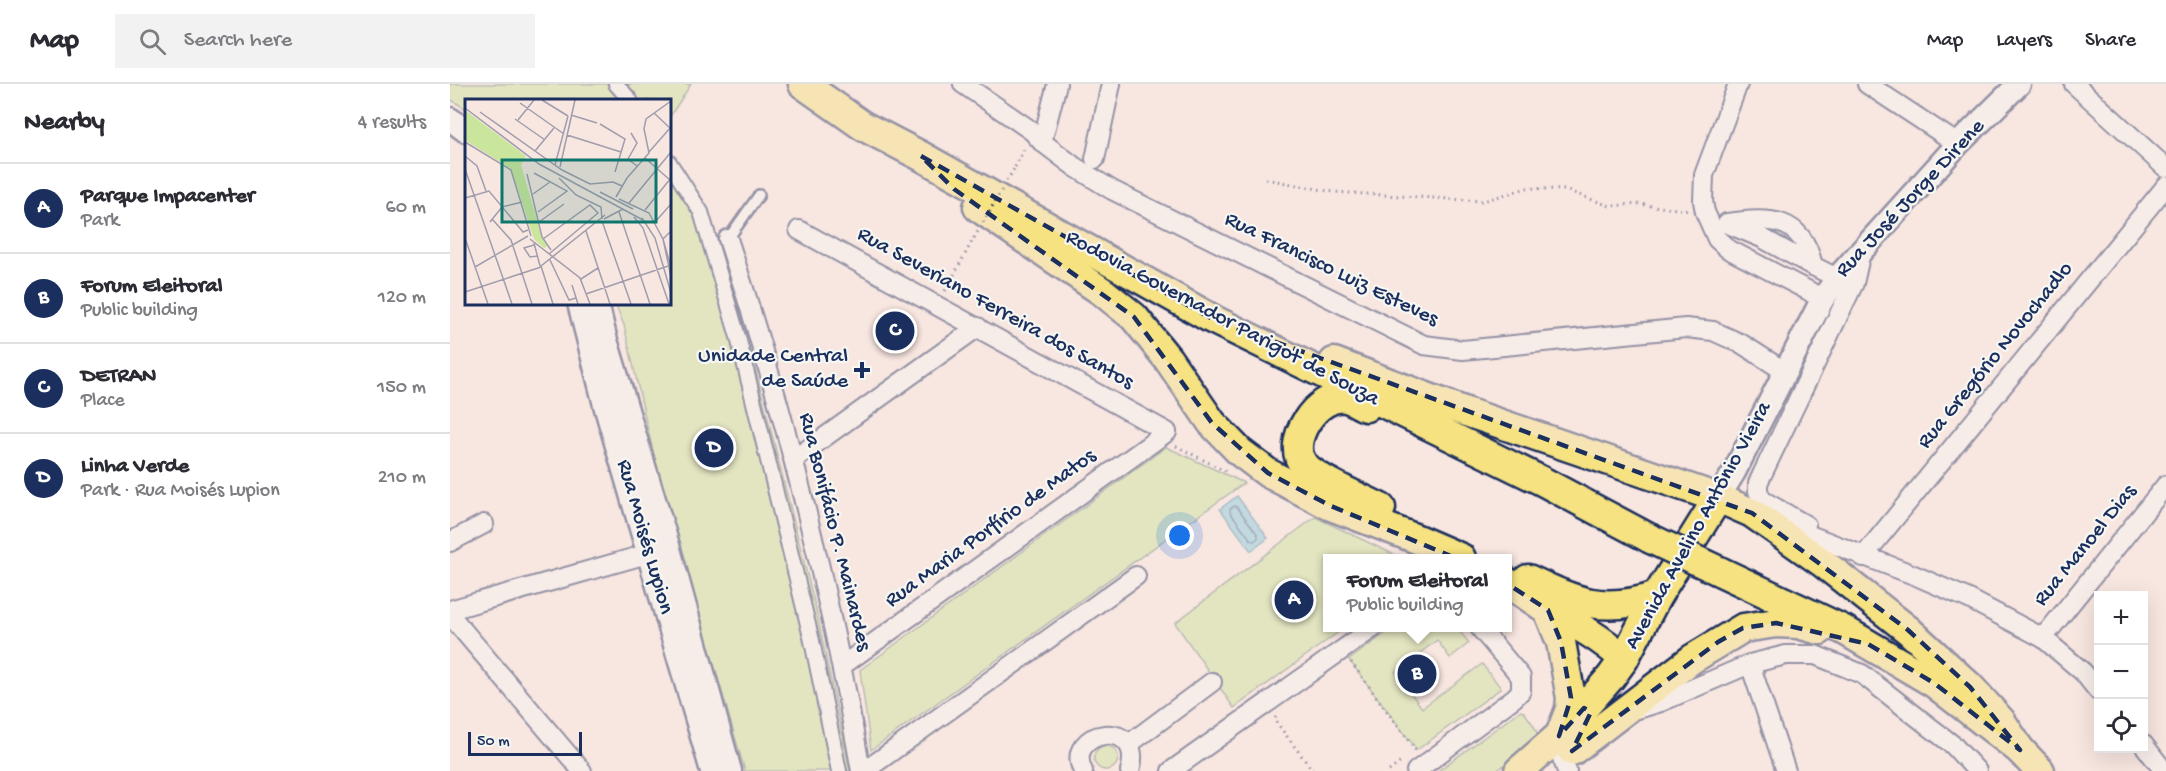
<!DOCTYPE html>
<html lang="en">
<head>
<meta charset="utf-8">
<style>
  :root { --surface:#fff; --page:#f2f2f3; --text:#2b2b33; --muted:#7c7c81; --line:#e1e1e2; --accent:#1b2f5e }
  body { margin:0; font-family:"Gochi Hand",sans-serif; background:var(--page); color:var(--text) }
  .controls { position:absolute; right:18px; bottom:18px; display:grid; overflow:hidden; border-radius:0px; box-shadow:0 6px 24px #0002 }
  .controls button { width:54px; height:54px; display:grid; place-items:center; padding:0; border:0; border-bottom:2px solid var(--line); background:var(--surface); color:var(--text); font:30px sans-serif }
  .scale { position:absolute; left:18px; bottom:15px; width:114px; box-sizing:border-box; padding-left:6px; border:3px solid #1b2f5e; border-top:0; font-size:16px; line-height:21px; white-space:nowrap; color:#1b2f5e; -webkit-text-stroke:4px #f6f6f2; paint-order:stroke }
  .you { position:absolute; left:730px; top:452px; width:21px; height:21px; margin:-15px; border:4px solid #fff; border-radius:50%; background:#1a73e8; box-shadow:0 0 0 9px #1a73e833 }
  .badge { display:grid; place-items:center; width:39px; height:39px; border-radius:50%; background:var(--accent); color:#fff; font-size:20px; font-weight:700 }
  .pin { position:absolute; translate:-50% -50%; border:3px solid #fff; box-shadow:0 2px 6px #0006 }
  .popup { position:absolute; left:873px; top:470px; width:189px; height:78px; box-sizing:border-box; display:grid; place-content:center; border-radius:0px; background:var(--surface); filter:drop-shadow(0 2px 4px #0005); font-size:20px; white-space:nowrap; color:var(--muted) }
  .popup b { font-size:22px; color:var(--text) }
  .popup::after { content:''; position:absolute; left:50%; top:100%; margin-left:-12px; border:12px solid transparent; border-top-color:var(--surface) }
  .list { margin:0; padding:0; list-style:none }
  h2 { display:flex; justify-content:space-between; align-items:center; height:78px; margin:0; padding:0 24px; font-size:26px }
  h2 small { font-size:20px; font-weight:400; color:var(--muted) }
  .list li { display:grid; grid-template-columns:39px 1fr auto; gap:18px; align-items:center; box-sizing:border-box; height:90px; padding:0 24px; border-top:2px solid var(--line) }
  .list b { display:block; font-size:22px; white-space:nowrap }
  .list p { margin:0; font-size:20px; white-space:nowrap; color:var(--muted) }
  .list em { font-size:20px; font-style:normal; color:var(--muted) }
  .icon { flex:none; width:33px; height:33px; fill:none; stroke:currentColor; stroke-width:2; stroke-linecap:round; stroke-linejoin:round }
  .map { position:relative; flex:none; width:1716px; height:687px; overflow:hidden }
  header { display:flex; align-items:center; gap:36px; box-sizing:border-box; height:84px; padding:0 30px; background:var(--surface); border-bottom:2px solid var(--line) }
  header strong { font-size:28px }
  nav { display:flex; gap:33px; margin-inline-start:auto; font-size:21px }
  .search { width:420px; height:54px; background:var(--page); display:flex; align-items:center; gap:15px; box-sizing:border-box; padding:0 21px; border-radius:0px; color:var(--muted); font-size:22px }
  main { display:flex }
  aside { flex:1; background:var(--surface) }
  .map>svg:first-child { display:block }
  .green { fill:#cae59c; stroke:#728a7d; stroke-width:1.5 }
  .water { fill:#80cbdf; stroke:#588dab; stroke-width:1.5 }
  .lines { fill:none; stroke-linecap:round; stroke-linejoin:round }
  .shore { stroke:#436d92; stroke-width:1.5 }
  .service-casing { stroke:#1b2f5e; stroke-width:14 }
  .pedestrian-casing { stroke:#1b2f5e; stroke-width:18 }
  .minor-casing { stroke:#1b2f5e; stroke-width:22 }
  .tertiary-casing { stroke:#1b2f5e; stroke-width:27 }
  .primary-casing { stroke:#1b2f5e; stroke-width:33 }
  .path { stroke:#1b2f5e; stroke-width:3; stroke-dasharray:1.5 4.5; stroke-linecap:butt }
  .service { stroke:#f6f6f2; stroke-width:9 }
  .pedestrian { stroke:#f6f6f2; stroke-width:14 }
  .minor { stroke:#f6f6f2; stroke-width:18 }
  .tertiary { stroke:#f6f6f2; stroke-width:22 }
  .primary { stroke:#f6e281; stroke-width:28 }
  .primary-bridge-casing { stroke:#1b2f5e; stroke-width:33; stroke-linecap:butt }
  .path-bridge { stroke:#1b2f5e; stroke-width:3; stroke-dasharray:1.5 4.5; stroke-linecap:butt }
  .primary-bridge { stroke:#f6e281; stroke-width:28 }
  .marked { fill:none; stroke:#1b2f5e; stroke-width:4.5; stroke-dasharray:12 8; stroke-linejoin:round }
  .poi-dot { fill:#1b2f5e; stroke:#f6f6f2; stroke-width:2 }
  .labels { text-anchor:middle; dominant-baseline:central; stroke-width:4.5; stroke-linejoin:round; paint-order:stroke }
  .street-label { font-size:22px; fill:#1b2f5e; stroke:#f6f6f2 }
  .poi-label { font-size:22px; fill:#1b2f5e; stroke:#f6f6f2; text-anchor:end }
  .inset-road { fill:none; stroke:#a09dac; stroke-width:1.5 }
  .view { fill:#0f766e; fill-opacity:0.15; stroke:#0f766e; stroke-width:3 }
  .inset-edge { fill:none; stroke:#1b2f5e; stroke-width:3 }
</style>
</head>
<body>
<header>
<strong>Map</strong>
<div class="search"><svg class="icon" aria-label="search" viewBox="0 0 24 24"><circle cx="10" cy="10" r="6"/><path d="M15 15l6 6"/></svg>Search here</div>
<nav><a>Map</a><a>Layers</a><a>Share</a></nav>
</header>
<main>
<aside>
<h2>Nearby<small>4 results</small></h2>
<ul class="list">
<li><span class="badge">A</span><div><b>Parque Impacenter</b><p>Park</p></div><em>60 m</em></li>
<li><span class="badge">B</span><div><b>Forum Eleitoral</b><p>Public building</p></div><em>120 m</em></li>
<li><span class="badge">C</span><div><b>DETRAN</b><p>Place</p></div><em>150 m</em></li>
<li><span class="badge">D</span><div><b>Linha Verde</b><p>Park · Rua Moisés Lupion</p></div><em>210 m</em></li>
</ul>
</aside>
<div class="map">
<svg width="1716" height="687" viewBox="0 0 1716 687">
  <rect width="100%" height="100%" fill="#f8e6e0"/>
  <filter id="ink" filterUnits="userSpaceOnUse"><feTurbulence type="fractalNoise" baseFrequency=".0167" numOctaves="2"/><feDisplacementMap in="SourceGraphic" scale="12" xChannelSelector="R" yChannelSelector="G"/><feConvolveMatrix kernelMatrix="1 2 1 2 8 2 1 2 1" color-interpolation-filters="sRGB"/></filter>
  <g filter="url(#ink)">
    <g class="green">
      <path d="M0 0H241L219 34V16H16V25L0 15Z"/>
      <path d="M219 66 257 127 271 166 301 267 366 526 400 687H295L206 381 174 241 165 219H219Z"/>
      <path d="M716 363 794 399 421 666 410 586Z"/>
      <path d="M865 433 951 474H877V544H894L784 624 725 539Z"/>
      <path d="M943 544H1007L1019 559 1000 574 987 556 945 588 972 624 1032 580 1051 604 967 666 899 576Z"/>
      <path d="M1070 627 1074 628C1080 637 1090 647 1087 657L1046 687H988Z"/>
      <circle cx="656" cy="674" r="12"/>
    </g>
    <path class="water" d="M787 412 818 454 801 467 770 425Z"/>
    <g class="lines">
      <path class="shore" d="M784 422 787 423 808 451V454L804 457 801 456 780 428V425Z"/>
      <defs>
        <path id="service" d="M278 155 309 111"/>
        <g id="pedestrian">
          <path d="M166 0 180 16"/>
          <path d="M219 78 251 128 288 253 362 557 389 687"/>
        </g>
        <g id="minor">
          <path d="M513 0 582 47 592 58 625 83 662 106 974 261 1013 266 1236 244 1263 247 1292 260 1334 287"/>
          <path d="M1288 0 1254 91 1253 117 1255 128 1267 155 1278 165 1359 207 1372 216"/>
          <path d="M1417 0 1508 60"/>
          <path d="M1624 0 1716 84"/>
          <path d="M592 58 607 0"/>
          <path d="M645 75 661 0"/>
          <path d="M1277 139C1320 133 1352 132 1363 182L1387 194"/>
          <path d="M1278 140 1312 154 1363 182"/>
          <path d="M349 146 717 348 393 581"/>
          <path d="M278 155C335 328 380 507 411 687"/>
          <path d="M344 375 528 243"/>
          <path d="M1356 441 1312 416 1308 407V399L1404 199 1411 168"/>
          <path d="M1336 442 1464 491 1519 515 1593 554 1633 588 1648 607"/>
          <path d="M0 458 34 440"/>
          <path d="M1413 473 1716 102"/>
          <path d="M0 526 211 466"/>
          <path d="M0 531 132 687"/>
          <path d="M1593 554 1716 401"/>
          <path d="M1300 580 1336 687"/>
          <path d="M1188 625 1211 618 1300 580 1336 571H1365L1412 590 1503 661 1527 687"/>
          <path d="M679 660 762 598"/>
          <path d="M1694 661 1714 687"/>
          <path d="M1112 674 1117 687"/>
          <path d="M411 687 420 683 686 492"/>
          <path d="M633 687C612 646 696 632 680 687"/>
          <path d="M721 687 923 544"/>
          <path d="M966 687 1064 614 1071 607V593L1030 544"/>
        </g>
        <g id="tertiary">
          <path d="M0 35 16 47"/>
          <path d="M129 219 155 321 262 687"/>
          <path d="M147 219 155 253 219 465 280 687"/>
          <path d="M1268 414 1284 388 1372 216 1387 194 1508 60 1569 0"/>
        </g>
        <g id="primary">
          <path d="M353 0 413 42 471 72 764 236 1092 397 1199 454"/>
          <path d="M528 123 653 208 684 233 718 275 762 339 790 368 818 389 881 422 967 455 1011 474"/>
          <path d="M884 278 1016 328 1268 414 1302 429 1373 479 1458 546 1520 603 1551 637 1570 666"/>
          <path d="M916 323C910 321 902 315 895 314 867 309 834 359 854 381 869 397 910 413 931 424"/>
          <path d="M1269 487 1394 546 1484 599 1570 666 1590 687"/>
          <path d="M1078 495C1127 518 1153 530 1207 512"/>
          <path d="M1057 498 1098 526 1111 558 1121 614 1120 625 1112 646"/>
          <path d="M1098 526C1126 540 1151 554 1174 575"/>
          <path d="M1122 667 1242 575 1293 544 1326 539 1348 540 1370 546"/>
          <path d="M1069 687 1109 652 1161 593 1174 575 1207 512 1268 414"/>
        </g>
      </defs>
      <use href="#service" class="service-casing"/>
      <use href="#pedestrian" class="pedestrian-casing"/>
      <use href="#minor" class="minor-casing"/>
      <use href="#tertiary" class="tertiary-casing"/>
      <use href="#primary" class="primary-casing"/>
      <g class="path">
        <path d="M565 83 575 63"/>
        <path d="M816 95 883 108 1033 117 1077 104 1115 106 1160 122 1188 120 1235 126 1239 124"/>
        <path d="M495 207 524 154"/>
        <path d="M726 362 779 389"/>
        <path d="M901 578 966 667"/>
        <path d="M826 633 824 635 863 687"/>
        <path d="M939 687 951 678"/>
      </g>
      <use href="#service" class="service"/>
      <use href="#pedestrian" class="pedestrian"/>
      <use href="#minor" class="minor"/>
      <use href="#tertiary" class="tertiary"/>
      <use href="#primary" class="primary"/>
      <defs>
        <path id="primary-bridge" d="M1199 454 1269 487"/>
      </defs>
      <use href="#primary-bridge" class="primary-bridge-casing"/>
      <path class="path-bridge" d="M524 154 565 83"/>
      <use href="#primary-bridge" class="primary-bridge"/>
    </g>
  </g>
  <path d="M0 0H1716V687H0ZM471 72 764 236 1302 429 1458 546 1520 603 1570 666 1484 599 1418 560 1326 539 1293 544 1268 558 1122 667 1141 628 1134 624 1109 652 1121 614 1111 558 1098 526 1039 488 881 422 818 389 762 339 684 233 504 105Z" fill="#f8e6e0" fill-opacity=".55" fill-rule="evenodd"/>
  <path class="marked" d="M471 72 764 236 1302 429 1458 546 1520 603 1570 666 1484 599 1418 560 1326 539 1293 544 1268 558 1122 667 1141 628 1134 624 1109 652 1121 614 1111 558 1098 526 1039 488 881 422 818 389 762 339 684 233 504 105Z"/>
  <path class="poi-dot" d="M409 277h6v6h6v6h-6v6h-6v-6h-6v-6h6z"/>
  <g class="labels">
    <g class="street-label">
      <text transform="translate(1461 115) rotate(-47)">Rua José Jorge Direne</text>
      <text transform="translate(881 186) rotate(26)">Rua Francisco Luiz Esteves</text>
      <text transform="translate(545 225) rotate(29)">Rua Severiano Ferreira dos Santos</text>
      <text transform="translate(772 235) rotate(28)">Rodovia Governador Parigot de Souza</text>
      <text transform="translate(1546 272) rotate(-51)">Rua Gregório Novochadlo</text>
      <text transform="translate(1249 442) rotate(-61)">Avenida Avelino Antônio Vieira</text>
      <text transform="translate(541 445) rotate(-36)">Rua Maria Porfírio de Matos</text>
      <text transform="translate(384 448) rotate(76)">Rua Bonifácio P. Mainardes</text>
      <text transform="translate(194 453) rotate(74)">Rua Moisés Lupion</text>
      <text transform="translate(1636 462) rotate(-51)">Rua Manoel Dias</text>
    </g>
    <g class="poi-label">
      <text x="398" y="273">Unidade Central<tspan x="398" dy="25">de Saúde</tspan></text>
    </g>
  </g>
  <g transform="translate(15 15)">
    <rect width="206" height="206" fill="#f8e6e0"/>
    <path d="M0 11 61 57 56 66 77 138 83 147 79 149 69 140 46 70 0 41Z" fill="#cae59c"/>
    <path class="inset-road" d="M77 1 103 17M55 4 99 35M0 9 74 65 178 121M15 13 97 71 125 85 148 83 157 87M189 14 205 29M106 16 132 24M50 20 80 41M53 21 69 1M135 25 160 40 150 73M166 34 172 44 163 60 172 67M102 36 156 53M0 43 46 71 66 137M70 52 89 29M184 53 206 28M0 57 12 67 21 92M180 59 205 81M90 66 103 17M95 68 110 1M0 70 47 205M69 74 102 92 73 113M62 75 77 138 86 151M94 79 111 96 136 108 137 120M135 93 168 110M68 95 85 83M151 98 162 79 184 54 179 30 181 20 206 2M0 99 24 92 58 133 63 131M154 100 184 114 198 140 206 132M164 104 206 53M180 111 206 79M154 113 185 205M169 118 178 129 204 205M177 119 190 139 206 194M27 120 46 141 67 205M139 120 158 110M137 122 166 205M191 122 206 105M25 123 37 108 57 103M74 123 99 105M121 132 145 205M0 139 23 205M65 140 115 179 125 205M78 140 125 106 133 114 84 155M69 144 75 167M69 146 59 149 65 158 73 157M85 161 104 201 111 199M10 168 63 137M206 168 198 140 206 178M116 180 133 169M107 186 113 205M0 193 76 168M121 195 206 166M88 205 76 167 140 116"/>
    <path class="view" d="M37 61H191V123H37Z"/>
    <rect width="206" height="206" class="inset-edge"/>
  </g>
</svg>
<div class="controls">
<button>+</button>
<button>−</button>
<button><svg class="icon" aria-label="locate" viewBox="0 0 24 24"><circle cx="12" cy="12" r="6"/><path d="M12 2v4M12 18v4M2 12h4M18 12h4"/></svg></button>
</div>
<div class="scale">50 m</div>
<div class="you"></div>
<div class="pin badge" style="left:844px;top:516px">A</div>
<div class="pin badge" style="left:967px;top:590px">B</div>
<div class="popup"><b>Forum Eleitoral</b>Public building</div>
<div class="pin badge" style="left:445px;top:247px">C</div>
<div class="pin badge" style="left:264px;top:364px">D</div>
</div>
</main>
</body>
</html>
